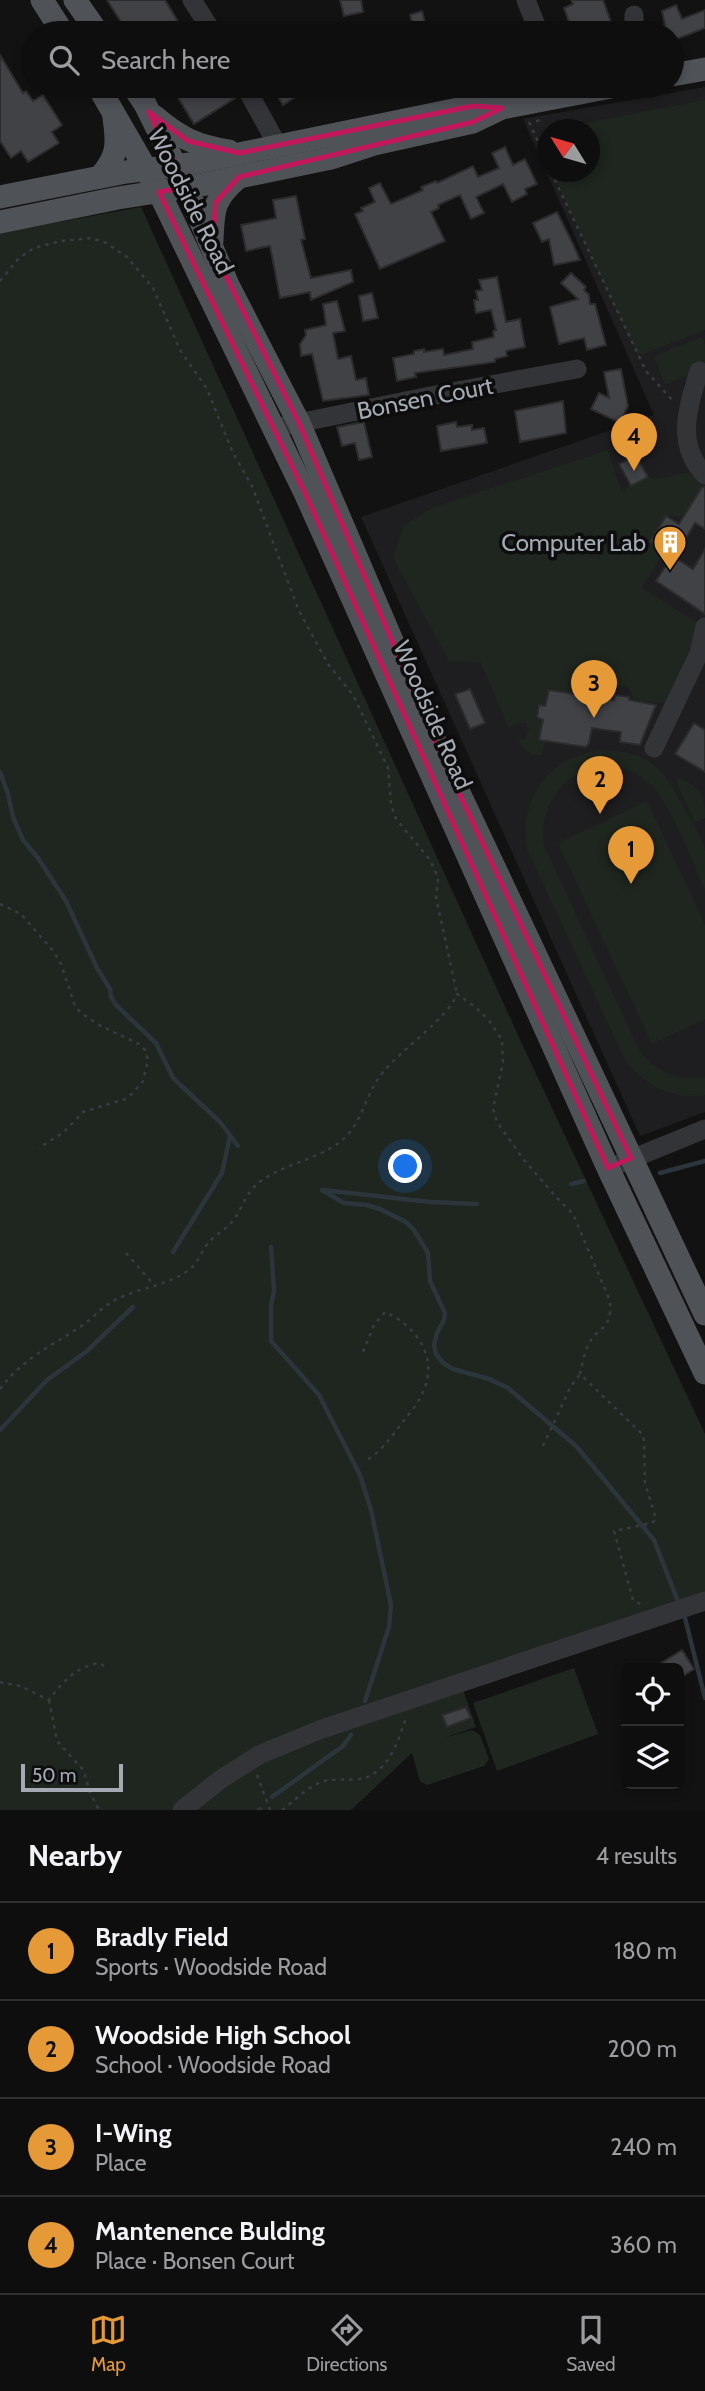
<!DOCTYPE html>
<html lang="en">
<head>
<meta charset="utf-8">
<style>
  :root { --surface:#0e0e0e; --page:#171717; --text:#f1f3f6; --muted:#9b9c9e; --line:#2e2e2e; --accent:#e69937 }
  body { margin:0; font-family:Cabin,sans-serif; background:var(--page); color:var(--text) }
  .controls { position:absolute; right:21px; bottom:21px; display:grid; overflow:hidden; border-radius:10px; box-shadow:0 4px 10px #0003 }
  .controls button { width:63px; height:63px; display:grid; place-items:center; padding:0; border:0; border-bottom:2px solid var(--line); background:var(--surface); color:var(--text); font:35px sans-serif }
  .compass { position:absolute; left:537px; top:119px; width:63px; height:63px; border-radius:50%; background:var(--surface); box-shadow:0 4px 10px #0003; rotate:307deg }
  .scale { position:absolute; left:21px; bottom:18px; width:102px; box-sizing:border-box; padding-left:7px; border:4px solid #a4aab3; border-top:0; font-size:19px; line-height:24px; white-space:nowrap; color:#a4aab3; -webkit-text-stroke:5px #0d0d0e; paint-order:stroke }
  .you { position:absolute; left:406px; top:1167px; width:24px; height:24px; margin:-18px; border:5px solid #fff; border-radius:50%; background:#1a73e8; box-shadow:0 0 0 10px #1a73e833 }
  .badge { display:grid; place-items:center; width:46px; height:46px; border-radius:50%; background:var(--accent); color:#111; font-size:23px; font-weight:700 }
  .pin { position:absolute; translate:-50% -58px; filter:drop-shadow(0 2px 4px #0008) }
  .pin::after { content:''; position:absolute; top:37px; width:24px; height:21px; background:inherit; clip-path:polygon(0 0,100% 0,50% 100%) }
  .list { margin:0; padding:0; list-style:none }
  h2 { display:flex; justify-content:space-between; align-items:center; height:91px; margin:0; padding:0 28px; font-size:30px }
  h2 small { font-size:23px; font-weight:400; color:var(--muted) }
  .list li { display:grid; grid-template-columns:46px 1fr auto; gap:21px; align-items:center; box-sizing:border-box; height:98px; padding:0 28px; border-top:2px solid var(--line) }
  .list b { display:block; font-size:26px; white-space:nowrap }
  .list p { margin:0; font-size:23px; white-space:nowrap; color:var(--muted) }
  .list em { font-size:23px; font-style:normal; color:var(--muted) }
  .icon { flex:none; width:38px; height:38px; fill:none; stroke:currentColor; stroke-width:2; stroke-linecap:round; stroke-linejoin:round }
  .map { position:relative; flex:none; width:705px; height:1810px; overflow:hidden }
  .search { position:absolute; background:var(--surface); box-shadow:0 4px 10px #0003; left:21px; right:21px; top:21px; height:77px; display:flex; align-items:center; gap:18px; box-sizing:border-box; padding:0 24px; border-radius:38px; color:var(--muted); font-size:26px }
  .sheet { height:483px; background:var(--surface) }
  nav { display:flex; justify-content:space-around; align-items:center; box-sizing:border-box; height:98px; border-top:2px solid var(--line); background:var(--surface); font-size:19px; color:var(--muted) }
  nav a { display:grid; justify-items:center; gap:4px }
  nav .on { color:var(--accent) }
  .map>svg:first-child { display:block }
  .built { fill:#1e1e20; fill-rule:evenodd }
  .green { fill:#1e261f }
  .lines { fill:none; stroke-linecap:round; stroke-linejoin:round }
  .stream { stroke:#2c353b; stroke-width:4.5 }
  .building { fill:#414246; stroke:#2c2c2f; stroke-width:2 }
  .path { stroke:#393b3f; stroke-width:2.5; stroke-dasharray:3.5 5; stroke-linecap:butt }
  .minor { stroke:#333438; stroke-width:19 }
  .major { stroke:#4f5257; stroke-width:23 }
  .marked { fill:none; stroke:#c2185b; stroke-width:5; stroke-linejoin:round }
  .labels { text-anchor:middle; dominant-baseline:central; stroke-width:7; stroke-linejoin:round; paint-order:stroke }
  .street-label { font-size:24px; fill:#a4aab3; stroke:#0d0d0e }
  .poi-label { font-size:24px; fill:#a4aab3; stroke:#0d0d0e; text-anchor:end }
</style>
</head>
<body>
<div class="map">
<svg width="705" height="1810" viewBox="0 0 705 1810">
  <rect width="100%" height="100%" fill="#121213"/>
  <path class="built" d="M705 87V1112L640 1136 361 517 654 415 523 119ZM548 130H590V172H548Z"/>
  <g class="green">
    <path d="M705 100V330L638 356 552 172H590V130L554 129Z"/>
    <path d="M141 207 523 1046 705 1434V1592L460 1681 476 1727 444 1738 472 1730 480 1735 489 1759 484 1766 427 1785 420 1781 412 1753 351 1810H0V233Z"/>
    <path d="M702 337 705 345V369L665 385 654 356Z"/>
    <path d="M608 450 621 491 648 477 658 479 689 472 704 486 684 516H666L650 541 665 551 642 588 698 623 691 646 666 702 657 703 634 699 629 688C618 683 612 686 605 696L551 691 547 694 543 706 538 704 536 718 543 720 539 739 546 741 541 755C529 757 525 749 518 740L525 739 529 730 525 722 508 727 481 663 449 661 393 558 404 525 434 507Z"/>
    <path d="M599 750C651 750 664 770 686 812 693 823 703 838 705 851 705 864 705 877 705 890 693 863 670 802 650 784 603 739 534 785 544 846L640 1052C657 1072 679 1082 705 1077V1095C673 1100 646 1086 626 1062L527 849C519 797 548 759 599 750Z"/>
    <path d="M678 778C701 787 705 794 705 818L695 822 676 781Z"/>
    <path d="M647 801 705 925V1019L652 1044 558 843Z"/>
    <path d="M574 1668 598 1734 497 1771 473 1703Z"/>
  </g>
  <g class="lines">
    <g class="stream">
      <path d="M0 772 8 794 13 817 23 840 38 858 66 901 97 968 110 989 111 997 116 1005 156 1043 173 1078 220 1122 238 1146"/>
      <path d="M660 1173 705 1161"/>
      <path d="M571 1184 584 1181"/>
      <path d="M322 1190 344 1203 366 1205 380 1209 406 1222 414 1230 428 1253 430 1281 445 1313 444 1320 437 1333 434 1345 436 1354 443 1363 453 1369 489 1379 508 1388 577 1447 654 1540 679 1604"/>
      <path d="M323 1190 430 1202 477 1204"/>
      <path d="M271 1247 274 1291 271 1305V1341L319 1395 360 1475 371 1510 391 1605 389 1627 365 1701"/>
      <path d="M173 1252 222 1173 230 1136"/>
      <path d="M0 1430 47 1380 87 1351 133 1307"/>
      <path d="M685 1618 705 1698"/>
      <path d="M272 1797 343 1746 351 1735"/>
      <path d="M259 1810 260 1809"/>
    </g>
  </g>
  <g class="building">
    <path d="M107 0H165L185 33H128Z"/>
    <path d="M340 0H361L363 12 344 16Z"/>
    <path d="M571 0H603L615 33H573L564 8 573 4Z"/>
    <path d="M676 5 682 19 705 10V28L672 41V33H646L665 25 662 11Z"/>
    <path d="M422 11 428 33H415L410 15Z"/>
    <path d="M0 55 23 93 26 91 33 101 43 95 62 125 52 132 59 143 28 162 21 151 11 158 0 141Z"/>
    <path d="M171 86H233L237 97 194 124Z"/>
    <path d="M271 86H312L283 105Z"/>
    <path d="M505 147 513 165 525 159 537 184 525 189 527 194 512 202 503 184 476 197 484 213 471 219 460 195 438 205 439 208 431 212 445 241 380 269 355 214 363 211 361 208 375 202 369 188 380 183 391 204 423 190 421 187 436 181 437 183 473 166 478 177 499 168 492 153Z"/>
    <path d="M296 196 305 239 301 240 311 278 351 270 353 282 311 300 310 292 280 298 270 246 246 251 241 225 276 218 273 200Z"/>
    <path d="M557 212 573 244 580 260 554 265 549 239 542 242 533 223Z"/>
    <path d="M571 273 586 287 584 290 589 295 590 304H595L606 345 587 350 584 338 559 344 550 307 578 299 561 283Z"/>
    <path d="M497 277 506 322 520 319 525 347 506 351 507 356 495 359V362L415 373 416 377 397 381 393 358 414 354V351L424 349V352L443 349 444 355 473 349 472 342 494 337 493 331 496 330 491 310 476 313 474 300H478L476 291 482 290 479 280Z"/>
    <path d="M372 293 378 318 363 321 359 296Z"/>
    <path d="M337 301 345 331 333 333 338 359 351 356 356 380 366 378 369 395 323 401 312 354 301 356 300 344 306 335 305 330 326 325 323 304Z"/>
    <path d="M621 369 628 406 620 423 591 409 599 393 609 398 604 372Z"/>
    <path d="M563 401 566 433 520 442 515 411Z"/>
    <path d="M364 422 372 457 359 460 355 443 342 446 337 427Z"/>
    <path d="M456 422 457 427 472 425V430L484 428 487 443 441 451 437 426Z"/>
    <path d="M636 455 648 477 631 486 619 464Z"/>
    <path d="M702 487H705V529L695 523 675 557 650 542 666 516 679 524Z"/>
    <path d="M705 549V614L656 581 672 556 693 569Z"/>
    <path d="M470 689 485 723 470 729 455 694Z"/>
    <path d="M549 690 614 700 615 695 629 697V700L656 705 640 745 620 742 621 732 592 728 589 743 586 747 539 740 543 720 537 717 539 705 545 706Z"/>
    <path d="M694 723 705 730V772L675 754Z"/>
    <path d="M682 1650 694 1669 679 1679V1668H653Z"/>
    <path d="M466 1707 471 1718 447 1727 442 1715Z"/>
  </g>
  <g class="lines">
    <g class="path">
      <path d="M536 121 544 120"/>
      <path d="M529 122 548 163"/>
      <path d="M551 172 646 371 673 401"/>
      <path d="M0 281 19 258 34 248 61 241 91 238 106 243 127 257 153 288 180 350 207 389 233 453 252 486 299 611 328 664 353 695 388 768 391 804 396 819 430 860 435 870 438 879 436 897 457 994"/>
      <path d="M0 904 21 914 54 952 61 964 75 1006 81 1013 101 1026 139 1044 145 1050 148 1060 143 1081 132 1094 125 1099 83 1112 64 1132 39 1148"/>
      <path d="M126 1253 155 1286"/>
      <path d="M363 1352 374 1325 385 1312C417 1326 439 1358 423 1392 418 1404 409 1414 401 1424 391 1438 381 1451 367 1460"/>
      <path d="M0 1389C22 1359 53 1345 83 1325 95 1316 104 1305 117 1299 139 1288 165 1286 186 1272 197 1266 201 1252 208 1243 215 1235 225 1230 232 1222 241 1211 245 1195 255 1186 277 1165 315 1161 340 1142 363 1124 365 1093 384 1071 401 1050 448 1018 457 994L475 1007 488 1019 502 1040 503 1062 493 1109 497 1122 524 1160 557 1198 573 1214 610 1301C612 1332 599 1324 588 1345 584 1354 582 1365 580 1374L641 1433 644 1440 645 1483 656 1519 652 1523 614 1531 633 1600 642 1605"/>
      <path d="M543 1446 570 1388 580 1374"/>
      <path d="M0 1682 20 1686 49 1700C62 1682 77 1666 100 1663L104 1666"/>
      <path d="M49 1700 57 1741 84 1771 90 1793 99 1810"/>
      <path d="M257 1775 270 1810"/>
      <path d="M282 1810C293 1802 304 1790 317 1784 329 1777 346 1781 359 1779 388 1775 398 1741 406 1718"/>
    </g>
    <g class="minor">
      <path d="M192 0 213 33"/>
      <path d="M526 0 539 33"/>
      <path d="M634 33V15"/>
      <path d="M245 86 278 146"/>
      <path d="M699 371C688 408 675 444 705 475"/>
      <path d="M274 428 430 396 577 369"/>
      <path d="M654 748 699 653 705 627"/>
      <path d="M619 1164 705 1129"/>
      <path d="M182 1810 221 1779 259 1755 319 1730 705 1601"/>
    </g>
    <g class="major">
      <path d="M42 0 63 33"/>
      <path d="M75 0 98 33"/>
      <path d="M672 75 705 69"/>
      <path d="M98 86 159 192 306 495 608 1168 705 1373"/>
      <path d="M133 86 145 104 186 187 228 285 299 423 437 746 705 1314"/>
      <path d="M154 116C179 138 197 146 229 151"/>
      <path d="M100 177C118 156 118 145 114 118"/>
      <path d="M0 197 126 172 190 164 473 106 502 108 616 86"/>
      <path d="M0 222 118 198 201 185 331 158 374 144 473 122 500 109"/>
      <path d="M212 241C213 208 214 198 239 177"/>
    </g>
  </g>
  <path class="marked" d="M473 106 502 108 473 122 239 177 216 202 212 248 299 423 437 746 631 1158 608 1168 306 495 159 192 186 187 149 112 188 141 239 153Z"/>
  <defs>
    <symbol id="building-pin" viewBox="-11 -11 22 30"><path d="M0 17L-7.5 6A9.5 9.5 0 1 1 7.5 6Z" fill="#e69937" stroke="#0d0d0e"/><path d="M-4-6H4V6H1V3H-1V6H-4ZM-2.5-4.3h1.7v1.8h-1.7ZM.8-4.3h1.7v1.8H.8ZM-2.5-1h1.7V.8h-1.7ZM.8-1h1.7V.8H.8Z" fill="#fff"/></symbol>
  </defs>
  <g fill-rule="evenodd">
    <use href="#building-pin" x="651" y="523" width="38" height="52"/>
  </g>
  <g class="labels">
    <g class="street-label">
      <text transform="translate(191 201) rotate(63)">Woodside Road</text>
      <text transform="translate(425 398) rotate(-11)">Bonsen Court</text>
      <text transform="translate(433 715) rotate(66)">Woodside Road</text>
    </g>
    <g class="poi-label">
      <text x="646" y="542">Computer Lab</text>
    </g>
  </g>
</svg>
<div class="controls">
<button><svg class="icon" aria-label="locate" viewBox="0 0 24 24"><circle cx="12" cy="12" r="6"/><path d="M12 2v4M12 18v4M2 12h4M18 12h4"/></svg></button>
<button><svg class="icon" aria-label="layers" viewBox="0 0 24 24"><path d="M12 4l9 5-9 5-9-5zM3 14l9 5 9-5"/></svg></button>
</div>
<svg class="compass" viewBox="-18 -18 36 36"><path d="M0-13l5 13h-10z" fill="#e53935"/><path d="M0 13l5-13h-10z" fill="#9b9c9e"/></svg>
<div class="scale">50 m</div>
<div class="you"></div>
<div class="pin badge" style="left:631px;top:884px">1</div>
<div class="pin badge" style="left:600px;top:814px">2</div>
<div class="pin badge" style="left:594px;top:718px">3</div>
<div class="pin badge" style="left:634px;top:471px">4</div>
<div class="search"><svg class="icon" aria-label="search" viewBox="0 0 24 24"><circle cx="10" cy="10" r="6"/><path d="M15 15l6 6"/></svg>Search here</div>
</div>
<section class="sheet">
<h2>Nearby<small>4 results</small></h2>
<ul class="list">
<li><span class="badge">1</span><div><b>Bradly Field</b><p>Sports · Woodside Road</p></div><em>180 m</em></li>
<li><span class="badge">2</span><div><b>Woodside High School</b><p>School · Woodside Road</p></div><em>200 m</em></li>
<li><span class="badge">3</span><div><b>I-Wing</b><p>Place</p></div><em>240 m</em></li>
<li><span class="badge">4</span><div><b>Mantenence Bulding</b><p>Place · Bonsen Court</p></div><em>360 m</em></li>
</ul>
</section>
<nav>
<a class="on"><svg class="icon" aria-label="map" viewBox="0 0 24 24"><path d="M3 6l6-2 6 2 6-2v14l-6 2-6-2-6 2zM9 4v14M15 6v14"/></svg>Map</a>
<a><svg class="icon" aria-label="directions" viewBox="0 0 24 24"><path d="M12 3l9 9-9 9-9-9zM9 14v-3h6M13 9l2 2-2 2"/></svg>Directions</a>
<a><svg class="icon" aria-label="saved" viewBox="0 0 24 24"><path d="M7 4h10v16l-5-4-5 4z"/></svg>Saved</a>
</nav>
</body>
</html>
